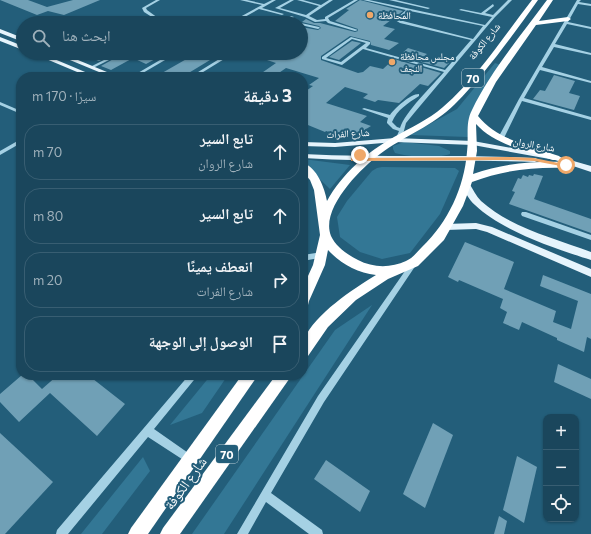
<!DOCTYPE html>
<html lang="ar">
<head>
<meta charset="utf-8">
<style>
  :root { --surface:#1a465c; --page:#275065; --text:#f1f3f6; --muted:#9fb1bb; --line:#385e72 }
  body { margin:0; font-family:Commissioner,"Noto Naskh Arabic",sans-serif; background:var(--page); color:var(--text); direction:rtl }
  .controls { position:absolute; right:12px; bottom:12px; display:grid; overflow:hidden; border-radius:8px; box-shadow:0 1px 3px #0004 }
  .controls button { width:36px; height:36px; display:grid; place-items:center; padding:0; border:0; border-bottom:1px solid var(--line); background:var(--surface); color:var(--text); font:20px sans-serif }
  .stop { position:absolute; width:12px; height:12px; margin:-9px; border:3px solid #efa869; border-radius:50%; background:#fff }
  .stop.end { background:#efa869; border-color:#fff; box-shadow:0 1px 4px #0008 }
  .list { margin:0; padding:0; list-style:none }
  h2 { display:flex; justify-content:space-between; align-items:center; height:52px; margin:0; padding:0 16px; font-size:17px }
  h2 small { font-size:13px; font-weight:400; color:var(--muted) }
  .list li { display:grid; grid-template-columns:26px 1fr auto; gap:12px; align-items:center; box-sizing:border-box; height:56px; margin:0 8px 8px; padding:0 8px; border:1px solid var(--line); border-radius:16px }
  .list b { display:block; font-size:15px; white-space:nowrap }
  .list p { margin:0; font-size:13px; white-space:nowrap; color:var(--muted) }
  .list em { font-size:13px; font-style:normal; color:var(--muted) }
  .icon { flex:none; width:22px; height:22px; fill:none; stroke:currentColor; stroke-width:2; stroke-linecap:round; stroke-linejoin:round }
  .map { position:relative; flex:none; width:591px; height:534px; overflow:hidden; direction:ltr }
  .search { position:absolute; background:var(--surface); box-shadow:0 1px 3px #0004; left:16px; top:16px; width:292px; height:44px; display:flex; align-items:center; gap:10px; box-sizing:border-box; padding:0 14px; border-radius:22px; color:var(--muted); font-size:15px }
  .panel { position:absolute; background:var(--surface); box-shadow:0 1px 3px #0004; left:16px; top:72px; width:292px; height:308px; border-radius:16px; direction:rtl }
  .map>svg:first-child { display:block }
  .green { fill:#337795 }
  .building { fill:#70a0b6 }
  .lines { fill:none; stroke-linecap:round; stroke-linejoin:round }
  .minor { fill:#a5d1e4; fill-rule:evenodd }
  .major { fill:#e6f4fc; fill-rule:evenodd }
  .highway { fill:#fff; fill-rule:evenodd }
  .route { fill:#efa869 }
  .poi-dot { fill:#efa869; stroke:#235e7a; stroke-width:1.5 }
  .labels { text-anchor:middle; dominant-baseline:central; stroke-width:4; stroke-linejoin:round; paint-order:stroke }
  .far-poi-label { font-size:10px; fill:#fff; stroke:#235e7a; text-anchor:start }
  .far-street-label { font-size:10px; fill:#fff; stroke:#235e7a }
  .shield { fill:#235e7a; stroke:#bdcfd7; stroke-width:1 }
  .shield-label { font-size:11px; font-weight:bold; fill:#fff }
  .near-street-label { font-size:14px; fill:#fff; stroke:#235e7a }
</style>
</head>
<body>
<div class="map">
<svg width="591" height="534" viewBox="0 0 591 534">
  <rect width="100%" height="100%" fill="#235e7a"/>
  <g class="green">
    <path d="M495 63 501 65 468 137 410 135 457 109Z"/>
    <path d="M404 142 439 146 450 151V154C437 159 408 157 395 153L393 149V146Z"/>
    <path d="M303 159 350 165 330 189 303 163Z"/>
    <path d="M382 167 455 168 459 171 440 214 410 253 382 259 360 252 340 237 337 217 347 201 372 171 377 168Z"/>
    <path d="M372 305 224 534H192L335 330Z"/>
    <path d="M211 375H228L202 413 170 425Z"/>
    <path d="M143 457 150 471 102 534H81Z"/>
  </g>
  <g class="building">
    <path d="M0 0H28L47 7 73 0H100L64 15 48 11 37 15Z"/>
    <path d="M360 0 403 11 383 26 395 29 384 39 399 43 389 50 371 45 370 41 350 36 321 56V60L358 73 363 72 370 66 383 69 394 59 441 73 428 86 420 84 399 103 378 100 375 102 363 98 368 94 345 87 326 103 367 116 360 122 371 126 358 134 338 135 326 131 325 132 303 123V93L313 86 309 85 319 78 286 68 273 77H256L276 63 261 58 269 53H301V27L318 30 321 28 319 26 302 22 306 19 314 23H320L355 32 358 31V29L335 21 349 10 346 9Z"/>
    <path d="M352 41 361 43 339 60 329 57Z"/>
    <path d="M408 48 427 54 423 57 449 63 444 68 399 56Z"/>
    <path d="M94 53H115L99 61 88 57Z"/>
    <path d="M124 53H148L159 57 146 64 133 58 111 70 101 66Z"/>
    <path d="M197 53H203L215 57 182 77H155Z"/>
    <path d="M554 75 575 81 569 93 580 96 574 110 533 99 540 90 545 91Z"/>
    <path d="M534 174 543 176 534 199 591 219V233L509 204 515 192 512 191 518 178 521 179 523 175 528 177 529 175 533 176Z"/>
    <path d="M465 242 514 262 504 289 556 311 553 322 571 329 578 301 540 286 543 275 591 294V339L587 337 584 352 557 340V338L522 322 519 330 503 323 507 312 500 308 503 299 459 280 458 282 448 277Z"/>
    <path d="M558 364 591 379V399L554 382Z"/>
    <path d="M22 375H28L42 389 58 375H88L125 404 97 436 50 393 19 422 0 402V394Z"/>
    <path d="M433 423 453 435 425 508 403 494Z"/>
    <path d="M0 433 53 482 5 534H0Z"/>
    <path d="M517 456 537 467 524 523 503 510Z"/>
    <path d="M326 460 370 491 360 512 314 479Z"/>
    <path d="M499 516 507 521 504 534H494Z"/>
  </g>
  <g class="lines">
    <g class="minor">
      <path d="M156 0H160L146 8 147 10 158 18 159 23H155V19L144 12 142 8Z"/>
      <path d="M240 0H247L264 4 272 0H276L262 8 284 14 282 15 259 9 234 23H229L262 5Z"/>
      <path d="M290 0H294L280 8 306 15 319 6 297 0H303L321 5 329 0H333L309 16 317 20 325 19V17L354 0H358L328 18 330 21 358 30 355 31 328 23 326 21 315 22 305 17 275 8Z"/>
      <path d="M363 0H369L485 25 492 17 459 10 461 9 481 13 493 4 494 6 485 13 493 15 508 0H512L495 17 415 112 406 123 402 138 399 140 396 138 399 131 393 129 387 123V122L388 118 362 109 364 108 390 115C395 108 410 94 419 94V96C408 103 397 110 392 122L397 127 400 128C405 112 432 86 444 72L363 49 342 65 322 59V57L351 37 370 42V44L366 48 445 70 471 40 400 23 395 20 406 10ZM410 11 483 26 473 39 399 20ZM352 39 366 43 341 62 326 58Z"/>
      <path d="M389 0H396L430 8 428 9Z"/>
      <path d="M577 0H581L579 2 591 4V6L578 4 568 22 591 27V29L567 24 555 44 591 53V55L554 47 542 67 591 81V83L540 70 524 98 591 117V120L522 101 504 138 503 139H499L498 138 519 99Z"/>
      <path d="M291 16 294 17 285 23H280Z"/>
      <path d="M102 22H104L105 23H100Z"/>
      <path d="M301 23 319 27 320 28 318 29 301 25Z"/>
      <path d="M87 53H93L75 61 72 60Z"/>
      <path d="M118 53H123L93 68 90 67Z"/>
      <path d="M172 53H177L136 77H131Z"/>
      <path d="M218 53H223L221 54Z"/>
      <path d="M229 53H234L195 77H190Z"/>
      <path d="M0 102 21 111V114L0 105Z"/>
      <path d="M21 139V143L0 155V151Z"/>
      <path d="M522 212H526L591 235V240L522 216 521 214Z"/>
      <path d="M322 252 325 255 324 257 303 261V255Z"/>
      <path d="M414 260 416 261 417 263 416 265 324 402 271 493 322 530 323 534H309L266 502 248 534H237L318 396 412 261Z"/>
      <path d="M189 375H198L154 429 194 457 196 460 194 463 191 465 188 463 148 437 68 534H56L57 530Z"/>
    </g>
    <g class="major">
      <path d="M0 29 23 38V42L0 33Z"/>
      <path d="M0 37 23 46V50L0 41Z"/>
      <path d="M32 53H40L97 77H89Z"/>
      <path d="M53 53H61L119 77H111Z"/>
      <path d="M395 138 473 141 556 156 591 166V172L555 160 473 145 395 142 335 147 303 146V142L335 143Z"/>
      <path d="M303 154C380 158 458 154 535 158L539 160 535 162C458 159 380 163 303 158Z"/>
      <path d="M466 182 469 183C473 189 476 196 481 201 511 228 554 238 591 252V260C556 249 502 231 475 205 469 200 465 192 462 185Z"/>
      <path d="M476 223 492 227 591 269V277L487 232 476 229 446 230 441 227 446 224Z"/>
    </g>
    <g class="highway">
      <path d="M532 0H538C512 36 486 73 455 104 433 126 404 136 380 154 360 169 320 209 331 236 336 247 348 255 358 260 373 268 391 268 406 261 413 258 417 252 422 247 448 222 464 188 467 152 469 137 465 123 472 110 490 72 522 34 547 0H553L539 21 568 17 571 19 568 21 536 25 496 82 478 116C497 140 531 146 559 156L561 158 559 160H553C527 151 495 145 476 124L477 151 473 174C503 163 534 161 566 162L571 165 566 168C533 167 503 170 472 182L463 206 444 240 418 266 388 279 356 300 328 327 308 356 303 357C303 352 301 344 304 339 315 314 353 289 376 275 357 273 340 263 328 250L325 265 309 301 308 305 303 306V287L313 265 320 235 314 190 310 180 303 172V163C317 167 325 189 327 201 342 174 367 152 394 137 410 128 428 120 443 107 478 77 504 36 532 0Z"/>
      <path d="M242 375H258L148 534H128L131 528Z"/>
      <path d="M276 375H292L180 534H160L163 528Z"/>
    </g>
  </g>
  <path class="route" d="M360 153 362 155 359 158 511 157 534 158 568 165 566 167 534 161 511 160 351 161V158Z"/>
  <g class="poi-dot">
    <circle cx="370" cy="15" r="4"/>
    <circle cx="392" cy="62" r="4"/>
  </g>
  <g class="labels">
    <g class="far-poi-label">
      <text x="378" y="15">المحافظة</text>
      <text x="400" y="56">مجلس محافظة<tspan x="400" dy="12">النجف</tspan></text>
    </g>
    <g class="far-street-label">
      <text transform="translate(484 41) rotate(-51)">شارع الكوفة</text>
      <text transform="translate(348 133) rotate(-3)">شارع الفرات</text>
      <text transform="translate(534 144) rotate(10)">شارع الروان</text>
    </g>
    <g class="shield">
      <rect x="462" y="69" width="22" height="18" rx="3"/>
      <rect x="216" y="445" width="22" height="18" rx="3"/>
    </g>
    <g class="shield-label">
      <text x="473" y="78">70</text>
      <text x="227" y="454">70</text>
    </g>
    <g class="near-street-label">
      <text transform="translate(185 483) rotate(-54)">شارع الكوفة</text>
    </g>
  </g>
</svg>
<div class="controls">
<button>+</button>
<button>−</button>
<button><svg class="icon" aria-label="locate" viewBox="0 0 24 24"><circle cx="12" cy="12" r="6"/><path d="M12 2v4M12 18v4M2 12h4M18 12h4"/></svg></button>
</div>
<div class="stop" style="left:566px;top:165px"></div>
<div class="stop end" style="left:360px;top:155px"></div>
<div class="search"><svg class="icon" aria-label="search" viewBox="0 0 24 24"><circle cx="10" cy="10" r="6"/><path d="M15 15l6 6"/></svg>ابحث هنا</div>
<section class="panel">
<h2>3 دقيقة<small>سيرًا · 170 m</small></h2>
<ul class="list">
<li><svg class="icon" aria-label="ahead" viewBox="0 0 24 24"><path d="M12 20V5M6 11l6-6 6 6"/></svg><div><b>تابع السير</b><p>شارع الروان</p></div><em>70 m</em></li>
<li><svg class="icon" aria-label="ahead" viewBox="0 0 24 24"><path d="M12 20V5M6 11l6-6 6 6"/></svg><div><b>تابع السير</b></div><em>80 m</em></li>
<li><svg class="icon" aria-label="right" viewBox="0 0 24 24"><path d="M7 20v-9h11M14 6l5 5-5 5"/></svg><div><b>انعطف يمينًا</b><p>شارع الفرات</p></div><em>20 m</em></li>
<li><svg class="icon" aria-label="arrive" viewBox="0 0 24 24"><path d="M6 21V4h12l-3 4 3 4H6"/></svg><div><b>الوصول إلى الوجهة</b></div></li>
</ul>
</section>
</div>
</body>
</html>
